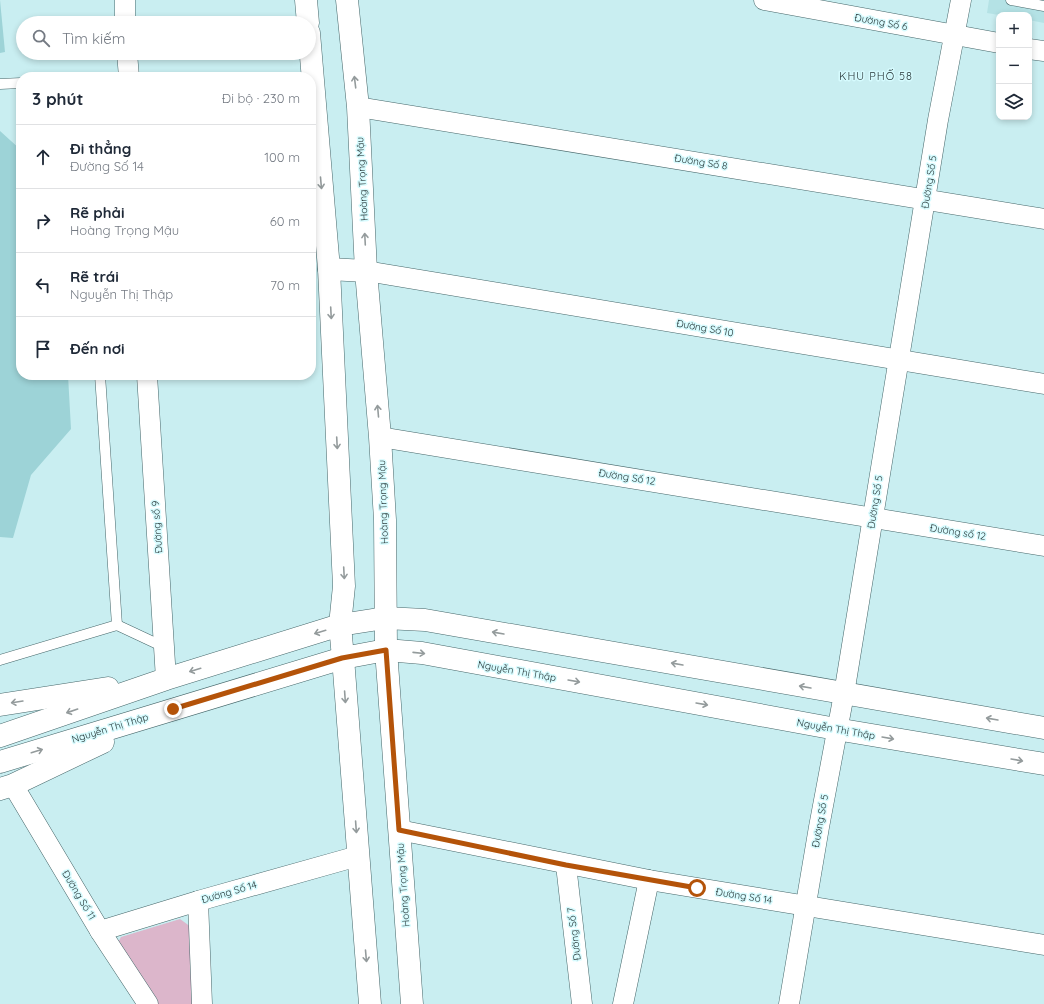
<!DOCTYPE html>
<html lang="vi">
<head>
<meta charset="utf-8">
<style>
  :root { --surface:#fff; --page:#f6f6f7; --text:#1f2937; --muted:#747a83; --line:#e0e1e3 }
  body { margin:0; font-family:Quicksand,sans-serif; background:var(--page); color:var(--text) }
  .controls { position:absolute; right:12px; top:12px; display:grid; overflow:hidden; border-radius:8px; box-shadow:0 2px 6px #0003 }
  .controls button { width:36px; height:36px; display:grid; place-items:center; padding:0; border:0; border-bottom:1px solid var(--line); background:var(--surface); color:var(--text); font:20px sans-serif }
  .stop { position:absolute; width:12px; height:12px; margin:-9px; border:3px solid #b45309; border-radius:50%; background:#fff }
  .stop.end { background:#b45309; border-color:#fff; box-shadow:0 1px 4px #0008 }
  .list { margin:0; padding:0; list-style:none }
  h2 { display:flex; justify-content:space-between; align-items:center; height:52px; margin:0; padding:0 16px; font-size:17px }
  h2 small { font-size:13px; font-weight:400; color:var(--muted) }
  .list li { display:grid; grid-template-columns:26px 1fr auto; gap:12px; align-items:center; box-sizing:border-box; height:64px; padding:0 16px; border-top:1px solid var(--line) }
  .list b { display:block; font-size:15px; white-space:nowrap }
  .list p { margin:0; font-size:13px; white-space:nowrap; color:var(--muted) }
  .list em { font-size:13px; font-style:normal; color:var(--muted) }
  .icon { flex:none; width:22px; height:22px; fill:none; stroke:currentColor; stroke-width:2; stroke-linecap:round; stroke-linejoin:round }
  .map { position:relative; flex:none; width:1044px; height:1004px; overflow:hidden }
  .search { position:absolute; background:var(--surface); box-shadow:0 2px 6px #0003; left:16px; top:16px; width:300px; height:44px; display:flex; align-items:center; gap:10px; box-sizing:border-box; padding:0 14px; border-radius:22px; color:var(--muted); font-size:15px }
  .panel { position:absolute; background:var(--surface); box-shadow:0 2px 6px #0003; left:16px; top:72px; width:300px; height:308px; border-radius:16px }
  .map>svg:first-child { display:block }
  .built { fill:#b4e2e5 }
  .green { fill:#dcb6cb }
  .building { fill:#9dd3d7 }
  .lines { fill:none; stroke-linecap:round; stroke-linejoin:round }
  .service-casing { stroke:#46676a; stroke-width:11 }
  .minor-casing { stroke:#46676a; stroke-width:21 }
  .secondary-casing { stroke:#46676a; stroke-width:23 }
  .service { stroke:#fff; stroke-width:10 }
  .minor { stroke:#fff; stroke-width:20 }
  .secondary { stroke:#fff; stroke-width:22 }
  .oneway { stroke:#949b9c }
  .route { stroke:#b45309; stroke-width:5 }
  .labels { text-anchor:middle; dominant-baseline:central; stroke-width:3; stroke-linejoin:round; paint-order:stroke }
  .street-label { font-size:10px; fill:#283738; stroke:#d6fbfe }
  .neighbourhood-label { font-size:11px; letter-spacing:1px; fill:#283738; stroke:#d6fbfe }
</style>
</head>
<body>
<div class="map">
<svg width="1044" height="1004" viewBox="0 0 1044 1004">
  <rect width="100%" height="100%" fill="#c9eef1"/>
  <path class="built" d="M989 0H1044V23L1029 20V15H999L987 13Z"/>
  <path class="green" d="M180 919 191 927 194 1004H157L117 944 121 937Z"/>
  <g class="building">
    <path d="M0 0 5 52 0 53Z"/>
    <path d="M0 131 21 150V375H68L71 429 31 475 13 538 0 537Z"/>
  </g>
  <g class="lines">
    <defs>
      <g id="service">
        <path d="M1011 0 1044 6"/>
        <path d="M0 84 21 83"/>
        <path d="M117 625 164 647"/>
        <path d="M0 660 117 625 100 375"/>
      </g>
      <g id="minor">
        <path d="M125 0V23"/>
        <path d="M764 0 999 43"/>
        <path d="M1029 49 1044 51"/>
        <path d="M127 53 129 77"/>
        <path d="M358 107 1044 219"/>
        <path d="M366 271 1044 384"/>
        <path d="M147 375 166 679"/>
        <path d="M380 437 1044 546"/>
        <path d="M13 785 100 931 148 1004"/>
        <path d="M399 830 649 880 1044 945"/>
        <path d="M566 865 582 1004"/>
        <path d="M198 901 202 1004"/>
        <path d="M100 931 198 901 358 856"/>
        <path d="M623 1004 649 880"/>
        <path d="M789 1004 819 827 844 694 938 120 961 0"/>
      </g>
      <g id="secondary">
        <path d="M306 0 308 23"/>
        <path d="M347 0 358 107 366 271 380 437 385 520 386 650 412 1004"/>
        <path d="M309 33 329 269 344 586 340 625 343 658 370 1004"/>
        <path d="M329 269 366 271"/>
        <path d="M0 705 108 688"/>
        <path d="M0 736 166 679 340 625 385 618 425 620 1044 728"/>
        <path d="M0 762 343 658 386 650 422 653 836 729 1044 764"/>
        <path d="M0 789 13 785 103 742"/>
      </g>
    </defs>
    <use href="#service" class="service-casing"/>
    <use href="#minor" class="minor-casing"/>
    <use href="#secondary" class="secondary-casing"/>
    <use href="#service" class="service"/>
    <use href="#minor" class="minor"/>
    <use href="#secondary" class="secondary"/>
  </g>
  <defs><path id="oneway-shaft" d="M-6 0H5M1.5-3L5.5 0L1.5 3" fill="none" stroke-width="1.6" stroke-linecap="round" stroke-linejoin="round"/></defs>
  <g class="oneway">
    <use href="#oneway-shaft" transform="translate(355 82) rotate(-97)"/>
    <use href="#oneway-shaft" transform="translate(321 183) rotate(85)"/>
    <use href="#oneway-shaft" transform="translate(365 239) rotate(-93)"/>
    <use href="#oneway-shaft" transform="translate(331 313) rotate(87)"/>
    <use href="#oneway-shaft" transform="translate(378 411) rotate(-95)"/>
    <use href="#oneway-shaft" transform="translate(337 443) rotate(87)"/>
    <use href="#oneway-shaft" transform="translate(344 573) rotate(87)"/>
    <use href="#oneway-shaft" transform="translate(320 632) rotate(163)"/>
    <use href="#oneway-shaft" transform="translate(498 633) rotate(-170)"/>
    <use href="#oneway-shaft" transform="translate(419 653) rotate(6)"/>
    <use href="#oneway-shaft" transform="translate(677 664) rotate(-170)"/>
    <use href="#oneway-shaft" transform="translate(195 670) rotate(163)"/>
    <use href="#oneway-shaft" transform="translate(574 681) rotate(10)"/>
    <use href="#oneway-shaft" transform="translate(805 687) rotate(-170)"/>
    <use href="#oneway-shaft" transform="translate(345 697) rotate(86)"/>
    <use href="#oneway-shaft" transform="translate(17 702) rotate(171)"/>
    <use href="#oneway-shaft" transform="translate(702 704) rotate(10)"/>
    <use href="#oneway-shaft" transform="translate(72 711) rotate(161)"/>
    <use href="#oneway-shaft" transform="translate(992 719) rotate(-170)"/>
    <use href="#oneway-shaft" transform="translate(888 738) rotate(10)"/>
    <use href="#oneway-shaft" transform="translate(37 751) rotate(-17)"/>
    <use href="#oneway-shaft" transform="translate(1017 760) rotate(10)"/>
    <use href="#oneway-shaft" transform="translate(356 827) rotate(86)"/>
    <use href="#oneway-shaft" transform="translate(366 956) rotate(85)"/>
  </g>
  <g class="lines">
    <path class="route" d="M173 709 342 658 386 650 399 830 566 865 697 888"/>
  </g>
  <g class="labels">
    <g class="street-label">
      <text transform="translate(881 22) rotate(10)">Đường Số 6</text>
      <text transform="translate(701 162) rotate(9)">Đường Số 8</text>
      <text transform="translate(362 179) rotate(-93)">Hoàng Trọng Mậu</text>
      <text transform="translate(929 182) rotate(-81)">Đường Số 5</text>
      <text transform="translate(705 328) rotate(10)">Đường Số 10</text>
      <text transform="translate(627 477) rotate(9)">Đường Số 12</text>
      <text transform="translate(383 502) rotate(-92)">Hoàng Trọng Mậu</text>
      <text transform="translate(875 502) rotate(-81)">Đường Số 5</text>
      <text transform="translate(157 527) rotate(-94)">Đường số 9</text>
      <text transform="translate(958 532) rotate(9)">Đường số 12</text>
      <text transform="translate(517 671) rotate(10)">Nguyễn Thị Thập</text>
      <text transform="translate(110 728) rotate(-17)">Nguyễn Thị Thập</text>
      <text transform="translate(836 729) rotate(10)">Nguyễn Thị Thập</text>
      <text transform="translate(820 821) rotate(-80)">Đường Số 5</text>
      <text transform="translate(403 885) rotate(-94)">Hoàng Trọng Mậu</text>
      <text transform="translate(229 892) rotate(-16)">Đường Số 14</text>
      <text transform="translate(79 895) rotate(59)">Đường Số 11</text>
      <text transform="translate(744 896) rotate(9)">Đường Số 14</text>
      <text transform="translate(574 934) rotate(-97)">Đường Số 7</text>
    </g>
    <g class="neighbourhood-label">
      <text x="876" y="76">KHU PHỐ 58</text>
    </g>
  </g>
</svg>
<div class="controls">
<button>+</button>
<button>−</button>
<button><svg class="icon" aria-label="layers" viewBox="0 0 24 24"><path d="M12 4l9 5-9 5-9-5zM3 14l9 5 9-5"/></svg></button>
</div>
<div class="stop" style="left:697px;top:888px"></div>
<div class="stop end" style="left:173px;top:709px"></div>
<div class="search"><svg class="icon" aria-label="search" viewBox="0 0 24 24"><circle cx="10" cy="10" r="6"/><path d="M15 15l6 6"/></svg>Tìm kiếm</div>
<section class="panel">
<h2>3 phút<small>Đi bộ · 230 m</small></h2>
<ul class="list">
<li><svg class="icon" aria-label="ahead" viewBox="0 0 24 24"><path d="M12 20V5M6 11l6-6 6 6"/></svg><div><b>Đi thẳng</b><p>Đường Số 14</p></div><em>100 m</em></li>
<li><svg class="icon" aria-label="right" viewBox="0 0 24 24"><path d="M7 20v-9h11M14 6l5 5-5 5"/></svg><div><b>Rẽ phải</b><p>Hoàng Trọng Mậu</p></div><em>60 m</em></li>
<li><svg class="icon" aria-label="left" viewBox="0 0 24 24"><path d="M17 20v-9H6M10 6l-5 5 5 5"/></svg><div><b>Rẽ trái</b><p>Nguyễn Thị Thập</p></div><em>70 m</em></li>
<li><svg class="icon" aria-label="arrive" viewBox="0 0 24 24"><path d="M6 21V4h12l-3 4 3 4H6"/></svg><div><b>Đến nơi</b></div></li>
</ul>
</section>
</div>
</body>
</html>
